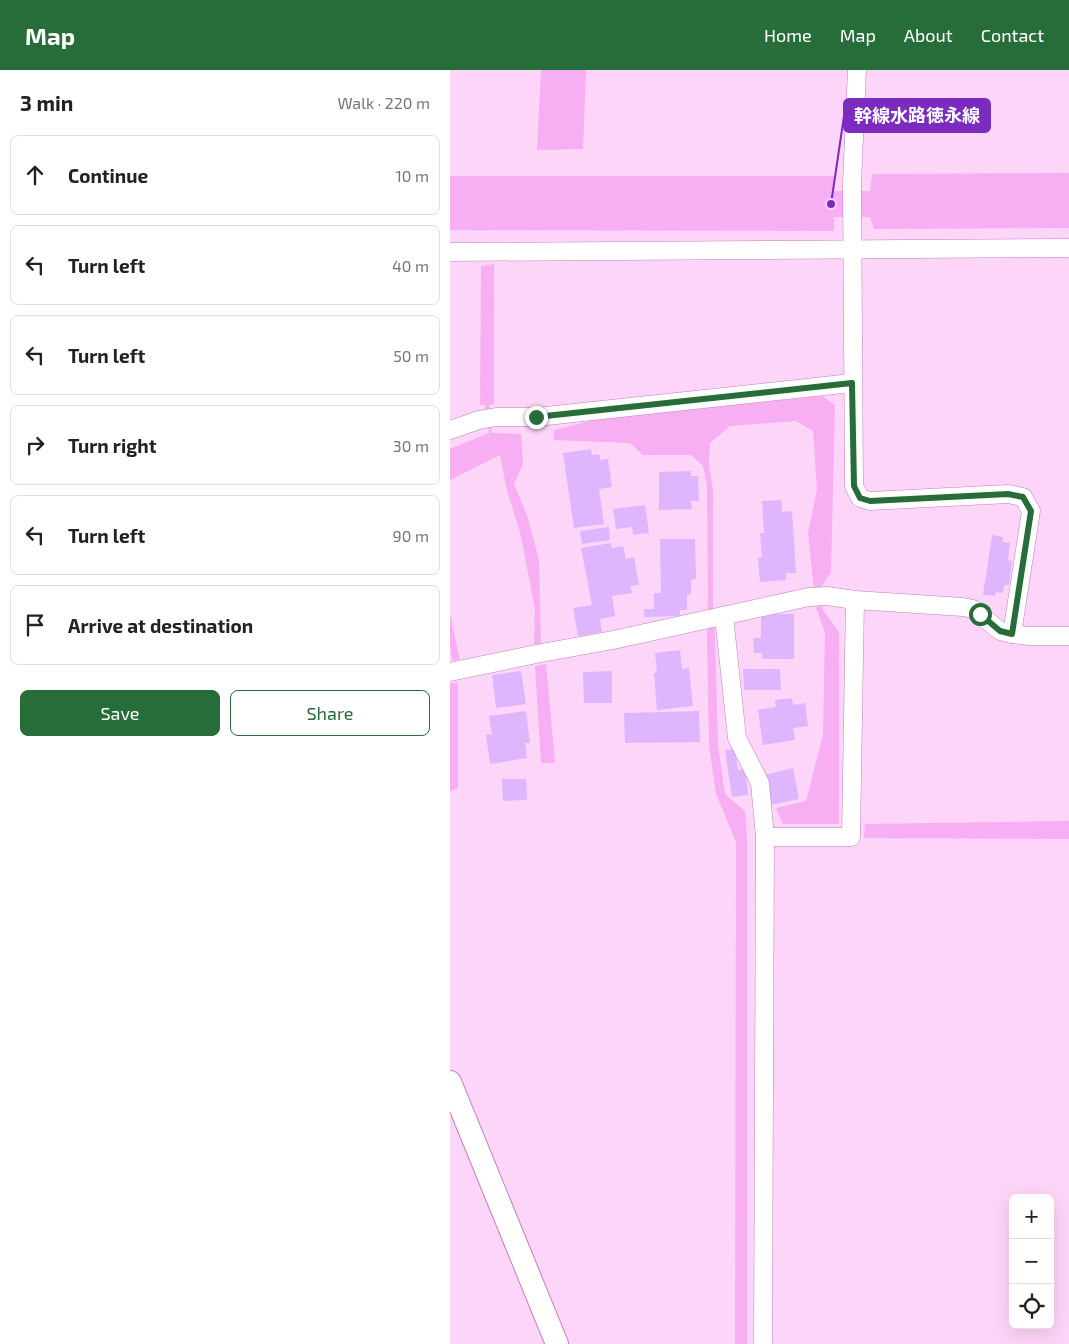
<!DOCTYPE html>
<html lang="en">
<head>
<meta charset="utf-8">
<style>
  :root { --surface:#fff; --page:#f6f6f6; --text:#222; --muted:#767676; --line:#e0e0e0; --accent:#276d39 }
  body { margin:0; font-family:"Exo 2","Noto Sans JP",sans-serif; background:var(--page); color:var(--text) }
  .controls { position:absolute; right:15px; bottom:15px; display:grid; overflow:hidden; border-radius:8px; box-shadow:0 5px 20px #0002 }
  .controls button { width:45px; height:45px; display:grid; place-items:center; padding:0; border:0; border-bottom:1px solid var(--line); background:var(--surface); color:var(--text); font:25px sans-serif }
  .stop { position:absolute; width:15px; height:15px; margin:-11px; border:4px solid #276d39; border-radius:50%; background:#fff }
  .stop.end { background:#276d39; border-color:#fff; box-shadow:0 1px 5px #0008 }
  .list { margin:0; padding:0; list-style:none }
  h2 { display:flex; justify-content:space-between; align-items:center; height:65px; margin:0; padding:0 20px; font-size:21px }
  h2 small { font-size:16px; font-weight:400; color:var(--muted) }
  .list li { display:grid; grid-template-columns:32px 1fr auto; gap:15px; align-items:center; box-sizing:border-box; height:80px; margin:0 10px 10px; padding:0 10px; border:1px solid var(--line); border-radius:8px }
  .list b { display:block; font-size:19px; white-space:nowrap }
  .list em { font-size:16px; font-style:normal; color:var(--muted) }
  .actions { display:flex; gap:10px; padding:15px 20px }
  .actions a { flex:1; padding:11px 0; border:1px solid var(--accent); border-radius:8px; text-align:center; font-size:18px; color:var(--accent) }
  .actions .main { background:var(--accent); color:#fff }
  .icon { flex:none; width:28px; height:28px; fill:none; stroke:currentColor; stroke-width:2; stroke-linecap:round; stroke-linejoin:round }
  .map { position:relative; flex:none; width:619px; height:1274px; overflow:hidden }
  header { display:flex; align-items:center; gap:30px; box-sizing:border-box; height:70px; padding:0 25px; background:var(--accent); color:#fff }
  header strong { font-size:24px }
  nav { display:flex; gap:28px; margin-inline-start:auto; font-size:18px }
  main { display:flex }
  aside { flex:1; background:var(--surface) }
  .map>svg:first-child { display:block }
  .water { fill:#f7aef2 }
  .building { fill:#deb6fe }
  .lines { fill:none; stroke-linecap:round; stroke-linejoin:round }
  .minor-casing { stroke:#bf81ba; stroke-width:19 }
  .tertiary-casing { stroke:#bf81ba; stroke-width:24 }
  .minor { stroke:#fff; stroke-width:18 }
  .tertiary { stroke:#fff; stroke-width:22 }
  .route { stroke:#276d39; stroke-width:6 }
  .leader { fill:none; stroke:#7b2cbf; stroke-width:2 }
  .callout-dot { fill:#7b2cbf; stroke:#fdd5f9; stroke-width:2 }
  .callout { fill:#7b2cbf; stroke:#7b2cbf; stroke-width:2 }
  .callout-label { font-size:18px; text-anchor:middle; font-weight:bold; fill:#fff }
</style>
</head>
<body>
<header>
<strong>Map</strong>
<nav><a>Home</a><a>Map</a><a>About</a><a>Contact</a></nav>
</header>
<main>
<aside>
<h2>3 min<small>Walk · 220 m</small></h2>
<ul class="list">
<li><svg class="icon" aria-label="ahead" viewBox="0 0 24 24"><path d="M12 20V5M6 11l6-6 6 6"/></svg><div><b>Continue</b></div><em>10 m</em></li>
<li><svg class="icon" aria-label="left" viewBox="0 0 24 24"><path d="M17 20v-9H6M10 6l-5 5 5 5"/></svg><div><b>Turn left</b></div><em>40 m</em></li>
<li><svg class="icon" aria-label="left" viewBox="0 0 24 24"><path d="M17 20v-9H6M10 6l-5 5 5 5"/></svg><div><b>Turn left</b></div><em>50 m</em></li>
<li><svg class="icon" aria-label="right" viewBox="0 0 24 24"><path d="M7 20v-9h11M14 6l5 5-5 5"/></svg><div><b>Turn right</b></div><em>30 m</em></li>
<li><svg class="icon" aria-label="left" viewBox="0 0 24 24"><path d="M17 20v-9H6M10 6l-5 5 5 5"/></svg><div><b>Turn left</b></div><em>90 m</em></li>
<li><svg class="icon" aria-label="arrive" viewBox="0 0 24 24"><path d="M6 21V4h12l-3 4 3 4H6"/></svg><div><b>Arrive at destination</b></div></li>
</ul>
<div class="actions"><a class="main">Save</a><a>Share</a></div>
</aside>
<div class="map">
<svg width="619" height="1274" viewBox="0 0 619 1274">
  <rect width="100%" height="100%" fill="#fdd5f9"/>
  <g class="water">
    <path d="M91 0H136L133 79 87 80Z"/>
    <path d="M619 103V158L424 159 420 147H384V161L0 160V106H384V121H420L422 104Z"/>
    <path d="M44 194V334L39 335 42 363 71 364 73 394 64 414 78 448 89 490 91 575 84 574 85 539 70 462 57 421 50 385 0 410V379L39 363 35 335H30L31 196Z"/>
    <path d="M372 326 385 335 381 502 371 517 373 540 389 562V754H333L326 738 356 731 373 665 375 562 366 538 358 463 367 420 363 361 346 351 280 356 260 373 259 394 263 421V539L265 569 268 675 275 724 295 741 297 767V1274H285L286 772 266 724 259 675 257 571 258 540 257 415 253 396 241 385H193L180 373 104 370V360L148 349Z"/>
    <path d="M0 544V545L10 590H2L0 576Z"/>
    <path d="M96 594 105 693H91L85 596Z"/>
    <path d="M0 613H8V718L0 721Z"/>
    <path d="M619 751V769L414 768 415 754Z"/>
  </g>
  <g class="building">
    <path d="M141 379 142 385 149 384 150 390 158 389 162 417 149 419 154 454 124 458 113 383Z"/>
    <path d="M241 401V406H248L249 431H241L242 439 209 440V402Z"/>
    <path d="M331 430 332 442 342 441 346 503H336V510L310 512 308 488 312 487 310 463H314L312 431Z"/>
    <path d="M195 435 199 463 183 465 182 457 166 459 163 439Z"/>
    <path d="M159 457 160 470 132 474 130 461Z"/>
    <path d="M542 465 553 467V472L560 473 558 490 562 491 559 515H554L553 523 546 522 545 526 533 525Z"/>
    <path d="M210 469H245L246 509 241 510V524L237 525V540H230V546L194 547V539H204V523H211Z"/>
    <path d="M161 473 162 478 173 476 176 489 184 487 189 515 180 516 182 523 162 526 165 546 150 549 152 562 128 566 123 538 142 535 131 478Z"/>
    <path d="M311 544H344V589H312V583H304L303 568H311Z"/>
    <path d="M230 580 232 599 239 598 243 636 207 640 204 603H207L205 583Z"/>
    <path d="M293 599H330L331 620H294Z"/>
    <path d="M71 601 76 634 46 638 42 605Z"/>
    <path d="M162 601V633H134L133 602Z"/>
    <path d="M342 628 343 635 355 633 358 656 343 658 345 670 313 675 308 640 326 637 325 630Z"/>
    <path d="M76 641 80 673H75L77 688 40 694 36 665 42 664 39 646Z"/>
    <path d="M249 641 250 672 175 673 174 643Z"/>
    <path d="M285 679 288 700 295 699 298 725 282 727 275 680Z"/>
    <path d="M343 698 349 729 321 735 315 705Z"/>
    <path d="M52 709H76L77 730 53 731Z"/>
  </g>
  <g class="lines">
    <defs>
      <g id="minor">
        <path d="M0 182 619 178"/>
        <path d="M0 360 29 350 46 347H87L402 313"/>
        <path d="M274 546 287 668 310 713 315 767 313 1274"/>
        <path d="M562 564 579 566H619"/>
        <path d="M0 602 86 584 163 570 359 527 377 526 405 530 513 537 523 539 550 561 562 564 581 441 573 427 558 424 420 431 410 428 404 416 402 113 407 0"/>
        <path d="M315 767H401L405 530"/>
      </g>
      <path id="tertiary" d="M0 1012 107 1274"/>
    </defs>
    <use href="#minor" class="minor-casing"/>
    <use href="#tertiary" class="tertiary-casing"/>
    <use href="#minor" class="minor"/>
    <use href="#tertiary" class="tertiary"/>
  </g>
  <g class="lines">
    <path class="route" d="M86 347 402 313 404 416 410 428 420 431 558 424 573 427 581 441 562 564 550 561 530 544"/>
  </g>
  <path class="leader" d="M381 134L394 46"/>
  <circle class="callout-dot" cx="381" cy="134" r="5"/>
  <rect class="callout" x="394" y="29" width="146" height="33" rx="5"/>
  <g class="callout-label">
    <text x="467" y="52">幹線水路徳永線</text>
  </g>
</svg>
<div class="controls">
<button>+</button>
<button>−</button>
<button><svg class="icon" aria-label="locate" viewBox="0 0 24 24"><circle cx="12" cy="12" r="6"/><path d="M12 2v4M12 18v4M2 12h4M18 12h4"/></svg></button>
</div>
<div class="stop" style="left:530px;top:544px"></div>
<div class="stop end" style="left:86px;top:347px"></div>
</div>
</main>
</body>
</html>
